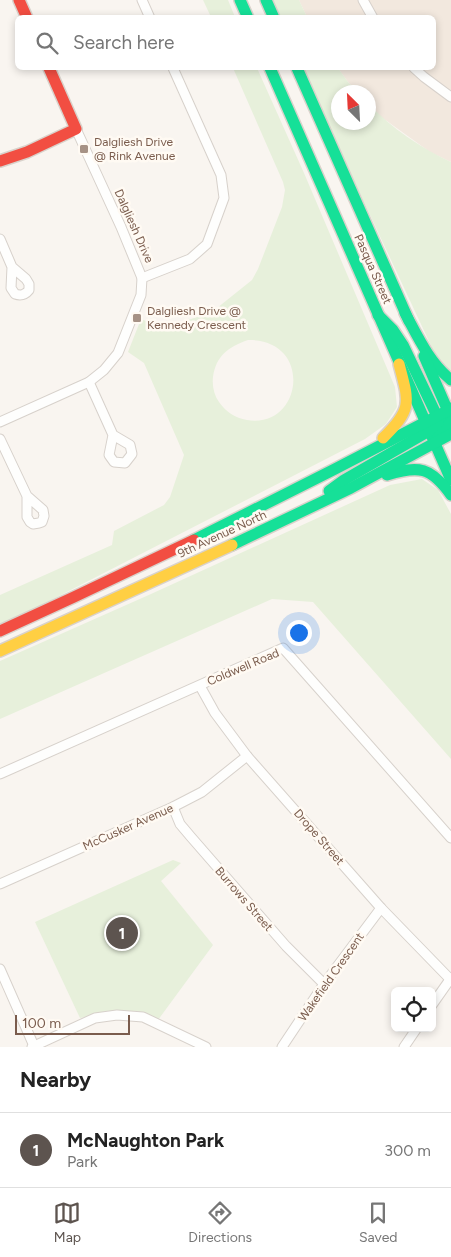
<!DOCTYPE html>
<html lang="en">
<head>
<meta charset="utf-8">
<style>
  :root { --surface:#fff; --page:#f2f2f2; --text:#222; --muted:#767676; --line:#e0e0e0; --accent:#5d544f }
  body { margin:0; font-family:Figtree,sans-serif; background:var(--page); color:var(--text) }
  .controls { position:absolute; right:15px; bottom:15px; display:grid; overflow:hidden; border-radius:8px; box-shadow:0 2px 8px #0003 }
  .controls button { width:45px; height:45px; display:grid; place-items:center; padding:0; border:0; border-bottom:1px solid var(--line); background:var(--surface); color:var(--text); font:25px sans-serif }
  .compass { position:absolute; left:331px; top:85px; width:45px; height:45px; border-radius:50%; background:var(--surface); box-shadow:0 2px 8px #0003; rotate:336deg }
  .scale { position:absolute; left:15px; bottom:12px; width:115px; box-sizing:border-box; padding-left:5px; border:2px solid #7a5c4d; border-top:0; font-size:14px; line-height:18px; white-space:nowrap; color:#7a5c4d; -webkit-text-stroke:4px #fffaf3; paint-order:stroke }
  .you { position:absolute; left:298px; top:632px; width:18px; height:18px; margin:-12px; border:4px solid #fff; border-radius:50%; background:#1a73e8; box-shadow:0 0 0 8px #1a73e833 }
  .badge { display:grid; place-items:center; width:32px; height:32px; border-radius:50%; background:var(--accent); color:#fff; font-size:16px; font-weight:700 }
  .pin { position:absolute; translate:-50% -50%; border:2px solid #fff; box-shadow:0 1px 5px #0006 }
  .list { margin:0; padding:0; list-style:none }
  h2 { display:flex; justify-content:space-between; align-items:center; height:65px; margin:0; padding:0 20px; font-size:21px }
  h2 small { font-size:16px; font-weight:400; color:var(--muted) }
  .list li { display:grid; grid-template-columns:32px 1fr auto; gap:15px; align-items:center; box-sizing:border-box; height:75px; padding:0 20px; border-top:1px solid var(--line) }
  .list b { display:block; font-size:19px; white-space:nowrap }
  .list p { margin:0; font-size:16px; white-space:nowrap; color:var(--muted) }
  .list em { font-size:16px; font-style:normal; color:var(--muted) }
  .icon { flex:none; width:28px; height:28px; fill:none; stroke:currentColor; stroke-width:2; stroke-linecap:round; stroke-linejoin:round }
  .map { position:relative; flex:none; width:451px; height:1047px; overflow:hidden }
  .search { position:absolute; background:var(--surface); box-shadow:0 2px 8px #0003; left:15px; right:15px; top:15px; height:55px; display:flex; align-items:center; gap:12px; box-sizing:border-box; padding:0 18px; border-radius:8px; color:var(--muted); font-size:19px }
  .sheet { height:140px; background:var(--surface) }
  nav { display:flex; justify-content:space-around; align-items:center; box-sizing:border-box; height:70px; border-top:1px solid var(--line); background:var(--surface); font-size:14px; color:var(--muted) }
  nav a { display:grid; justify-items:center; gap:2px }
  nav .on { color:var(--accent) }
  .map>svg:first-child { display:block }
  .residential { fill:#f2e8de }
  .green { fill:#e7f0db; fill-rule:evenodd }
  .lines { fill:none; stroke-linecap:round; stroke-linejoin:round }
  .street-casing { stroke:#d7d1cb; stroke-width:11 }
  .fast-casing { stroke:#d9d2cb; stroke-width:14 }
  .slow-casing { stroke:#d9d2cb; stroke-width:14 }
  .jam-casing { stroke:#d9d2cb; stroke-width:14 }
  .street { stroke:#fefefd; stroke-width:9 }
  .fast { stroke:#16e098; stroke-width:11 }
  .slow { stroke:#ffcf43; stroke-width:11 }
  .jam { stroke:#f24e42; stroke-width:11 }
  .poi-dot { fill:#a69286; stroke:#fffaf3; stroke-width:2 }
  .labels { text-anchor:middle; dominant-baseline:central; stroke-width:5; stroke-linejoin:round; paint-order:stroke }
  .poi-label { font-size:12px; fill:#7a5c4d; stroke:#fffaf3; text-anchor:start }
  .street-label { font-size:12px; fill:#7a5c4d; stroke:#fffaf3 }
</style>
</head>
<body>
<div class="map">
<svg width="451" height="1047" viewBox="0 0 451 1047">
  <rect width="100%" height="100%" fill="#f9f5f0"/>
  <path class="residential" d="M299 0H451V162L430 152 380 116 369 104 368 92H358L348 82 338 68H434V18L307 17Z"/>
  <g class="green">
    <path d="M203 0H228L235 17H211Z"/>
    <path d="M273 0H299L307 17H281Z"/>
    <path d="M233 68H257L304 173 395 387 397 407 386 424 365 439 26 613 0 624V595L112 545 114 531 164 505 170 497 184 455 144 363 128 352 141 319 161 327 176 324 212 312 252 280 258 269 282 207 285 190 283 182ZM248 340C314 339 303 429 247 420 235 418 226 412 219 402 214 395 212 386 213 377 216 356 228 347 248 340Z"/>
    <path d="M303 68H338L348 82 358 92H338V122H368L369 104C391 128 421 148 451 162V372L434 352 341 153Z"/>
    <path d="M422 479 438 490 451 514V759L313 602 272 599 0 719V661L151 594 390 485Z"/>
    <path d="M173 860 181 863 161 881 213 945 158 1020 137 1012H109L80 1018 35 922Z"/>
  </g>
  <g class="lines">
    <defs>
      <g id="street">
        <path d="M142 0 150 18"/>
        <path d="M363 0 373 18"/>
        <path d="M414 68 424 77 451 97"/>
        <path d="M0 239 12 267 11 288 15 294C21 296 25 295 29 290V284L26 279 12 267"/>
        <path d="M142 278 190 259 207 244 224 198 221 175 173 68"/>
        <path d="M89 382 113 435 130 445 132 454 125 463 114 462 109 455 113 435"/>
        <path d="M0 422 89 382 104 370 118 353 141 295 142 278 121 227 76 129"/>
        <path d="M0 439 27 496 43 510 44 516 42 522 39 523 33 524 30 522 27 517V496"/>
        <path d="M200 686 215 713 247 756 381 908 450 979"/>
        <path d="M0 774 283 648 451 838"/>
        <path d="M173 807 180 824 191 837 286 946 324 984"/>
        <path d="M0 884 173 807 202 792 247 756"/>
        <path d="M0 969 34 1046"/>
        <path d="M432 1005 451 978"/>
        <path d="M32 1047 95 1018 117 1015 143 1017 206 1047"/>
        <path d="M282 1047 324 984 381 908"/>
        <path d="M404 1047 417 1028"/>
      </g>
      <g id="fast">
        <path d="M240 0 248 18"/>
        <path d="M266 0 274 18"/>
        <path d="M270 68 451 480"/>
        <path d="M297 68 409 321"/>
        <path d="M405 313C418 337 429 362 451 380"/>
        <path d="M378 315 393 330 403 345 437 416 446 426 451 428"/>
        <path d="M424 356 451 418"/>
        <path d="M447 410 451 408"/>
        <path d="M435 443 441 432 451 422"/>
        <path d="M387 475C419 465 431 467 451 495"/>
        <path d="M329 491 344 480 429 431 438 423"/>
        <path d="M194 540 335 469 447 411"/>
        <path d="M232 545 351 488 451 434"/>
      </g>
      <g id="slow">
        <path d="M383 438C413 409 409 402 399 364"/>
        <path d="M0 651 232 545"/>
      </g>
      <g id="jam">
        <path d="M19 0 27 18"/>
        <path d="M0 161 27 152 76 129 49 68"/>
        <path d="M0 631 74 597 194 540"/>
      </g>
    </defs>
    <use href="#street" class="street-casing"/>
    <use href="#fast" class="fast-casing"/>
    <use href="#slow" class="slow-casing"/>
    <use href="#jam" class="jam-casing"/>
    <use href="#street" class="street"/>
    <use href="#fast" class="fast"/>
    <use href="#slow" class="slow"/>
    <use href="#jam" class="jam"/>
  </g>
  <g class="poi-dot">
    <rect x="79" y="144" width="10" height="10" rx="2.5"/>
    <rect x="132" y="313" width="10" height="10" rx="2.5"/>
  </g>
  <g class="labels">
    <g class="poi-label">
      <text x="94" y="142">Dalgliesh Drive<tspan x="94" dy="14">@ Rink Avenue</tspan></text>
      <text x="147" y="311">Dalgliesh Drive @<tspan x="147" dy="14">Kennedy Crescent</tspan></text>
    </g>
    <g class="street-label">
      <text transform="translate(134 226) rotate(66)">Dalgliesh Drive</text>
      <text transform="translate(373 269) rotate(66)">Pasqua Street</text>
      <text transform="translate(222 534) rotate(-25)">9th Avenue North</text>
      <text transform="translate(243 667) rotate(-23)">Coldwell Road</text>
      <text transform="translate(128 827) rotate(-24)">McCusker Avenue</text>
      <text transform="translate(319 837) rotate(49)">Drope Street</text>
      <text transform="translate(244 899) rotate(49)">Burrows Street</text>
      <text transform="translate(331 977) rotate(-55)">Wakefield Crescent</text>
    </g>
  </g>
</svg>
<div class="controls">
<button><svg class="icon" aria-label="locate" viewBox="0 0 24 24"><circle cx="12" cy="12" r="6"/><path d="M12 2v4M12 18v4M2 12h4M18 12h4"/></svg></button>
</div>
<svg class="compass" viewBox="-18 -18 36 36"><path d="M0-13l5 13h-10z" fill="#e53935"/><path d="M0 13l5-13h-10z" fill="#767676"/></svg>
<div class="scale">100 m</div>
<div class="you"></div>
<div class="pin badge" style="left:122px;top:933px">1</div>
<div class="search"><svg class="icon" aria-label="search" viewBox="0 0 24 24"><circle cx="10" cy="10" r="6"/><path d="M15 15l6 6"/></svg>Search here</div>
</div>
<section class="sheet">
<h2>Nearby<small></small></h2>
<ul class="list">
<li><span class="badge">1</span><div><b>McNaughton Park</b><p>Park</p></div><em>300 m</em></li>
</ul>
</section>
<nav>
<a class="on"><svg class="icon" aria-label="map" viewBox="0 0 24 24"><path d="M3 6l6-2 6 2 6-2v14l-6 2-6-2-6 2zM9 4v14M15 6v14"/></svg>Map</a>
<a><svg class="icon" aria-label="directions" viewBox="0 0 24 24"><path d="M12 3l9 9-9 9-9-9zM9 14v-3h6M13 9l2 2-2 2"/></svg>Directions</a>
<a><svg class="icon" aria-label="saved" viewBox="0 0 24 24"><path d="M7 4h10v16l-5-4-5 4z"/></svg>Saved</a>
</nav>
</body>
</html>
